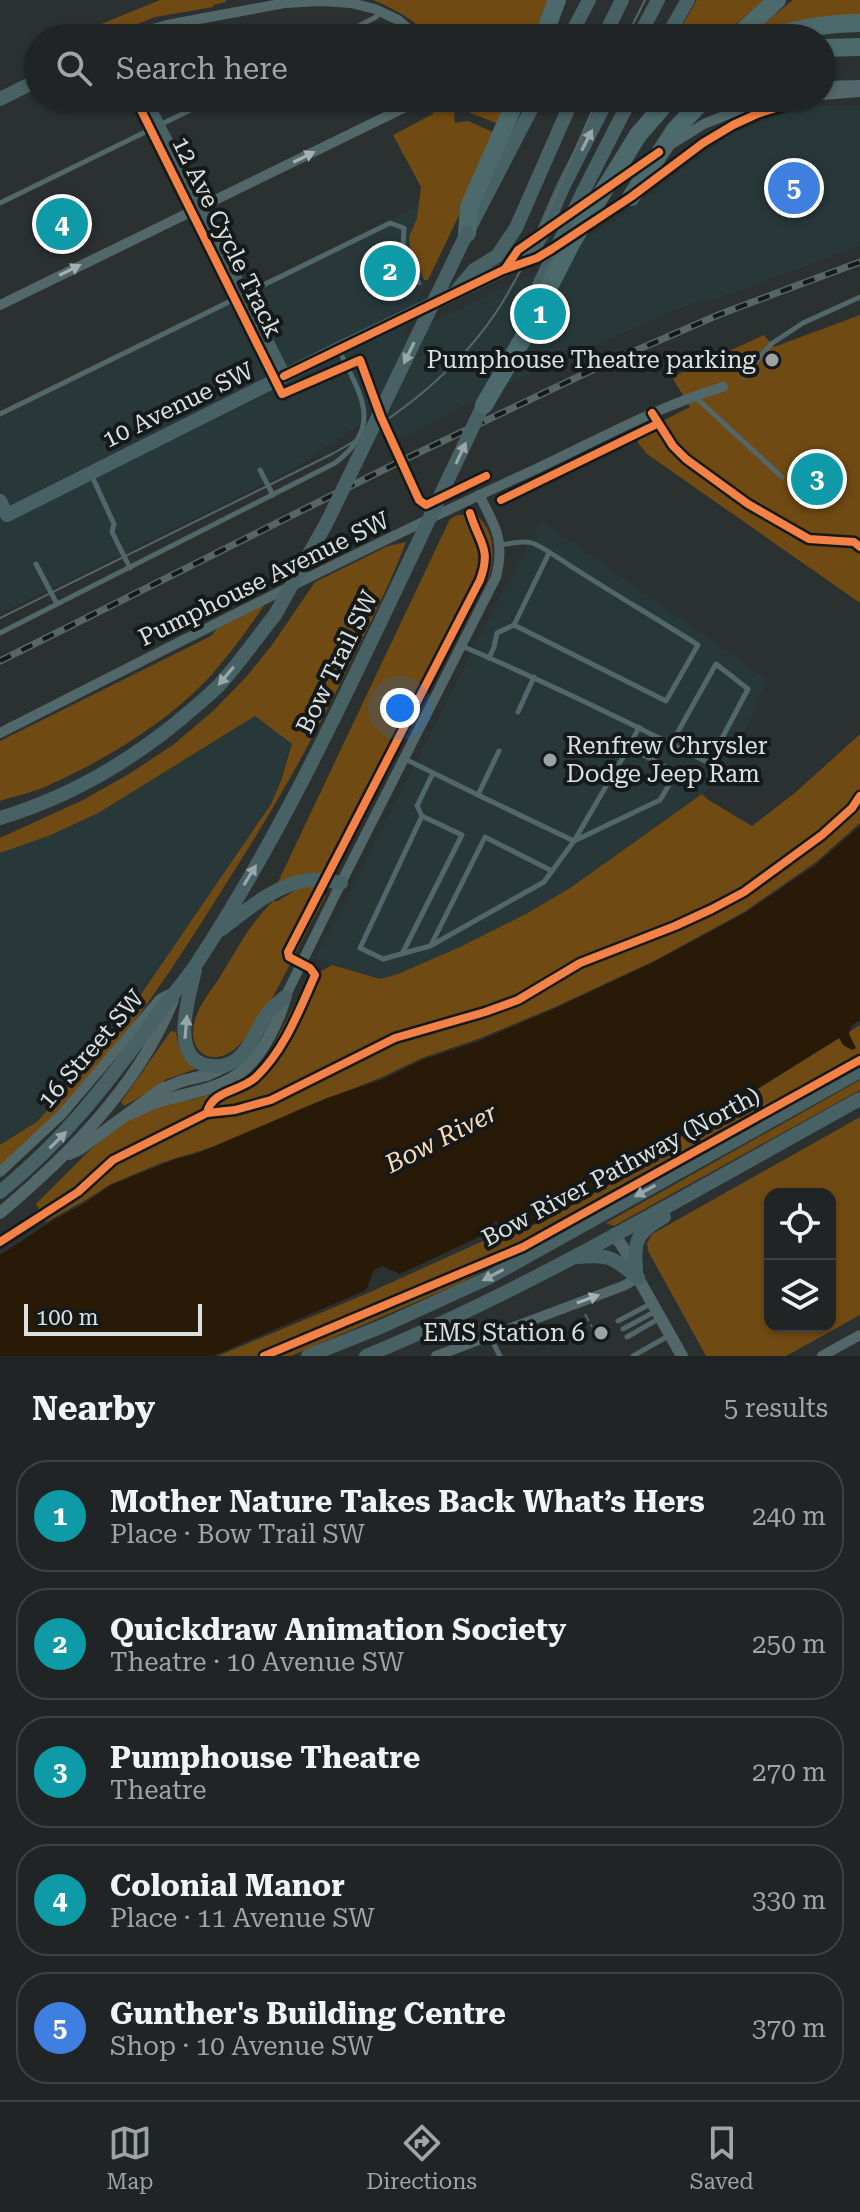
<!DOCTYPE html>
<html lang="en">
<head>
<meta charset="utf-8">
<style>
  :root { --surface:#202424; --page:#2d3031; --text:#f1f3f6; --muted:#a2a4a6; --line:#3d4141; --accent:#9da3a3 }
  body { margin:0; font-family:"Roboto Serif",serif; background:var(--page); color:var(--text) }
  .controls { position:absolute; right:24px; bottom:24px; display:grid; overflow:hidden; border-radius:16px; box-shadow:0 2px 6px #0004 }
  .controls button { width:72px; height:72px; display:grid; place-items:center; padding:0; border:0; border-bottom:2px solid var(--line); background:var(--surface); color:var(--text); font:40px sans-serif }
  .scale { position:absolute; left:24px; bottom:20px; width:178px; box-sizing:border-box; padding-left:8px; border:4px solid #dbe1e1; border-top:0; font-size:22px; line-height:28px; white-space:nowrap; color:#dbe1e1; -webkit-text-stroke:6px #151919; paint-order:stroke }
  .you { position:absolute; left:400px; top:708px; width:28px; height:28px; margin:-20px; border:6px solid #fff; border-radius:50%; background:#1a73e8; box-shadow:0 0 0 12px #1a73e833 }
  .badge { display:grid; place-items:center; width:52px; height:52px; border-radius:50%; background:var(--accent); color:#fff; font-size:26px; font-weight:700 }
  .pin { position:absolute; translate:-50% -50%; border:4px solid #fff; box-shadow:0 2px 8px #0006 }
  .list { margin:0; padding:0; list-style:none }
  h2 { display:flex; justify-content:space-between; align-items:center; height:104px; margin:0; padding:0 32px; font-size:34px }
  h2 small { font-size:26px; font-weight:400; color:var(--muted) }
  .list li { display:grid; grid-template-columns:52px 1fr auto; gap:24px; align-items:center; box-sizing:border-box; height:112px; margin:0 16px 16px; padding:0 16px; border:2px solid var(--line); border-radius:32px }
  .list b { display:block; font-size:30px; white-space:nowrap }
  .list p { margin:0; font-size:26px; white-space:nowrap; color:var(--muted) }
  .list em { font-size:26px; font-style:normal; color:var(--muted) }
  .icon { flex:none; width:44px; height:44px; fill:none; stroke:currentColor; stroke-width:2; stroke-linecap:round; stroke-linejoin:round }
  .map { position:relative; flex:none; width:860px; height:1356px; overflow:hidden }
  .search { position:absolute; background:var(--surface); box-shadow:0 2px 6px #0004; left:24px; right:24px; top:24px; height:88px; display:flex; align-items:center; gap:20px; box-sizing:border-box; padding:0 28px; border-radius:44px; color:var(--muted); font-size:30px }
  .sheet { height:744px; background:var(--surface) }
  nav { display:flex; justify-content:space-around; align-items:center; box-sizing:border-box; height:112px; border-top:2px solid var(--line); background:var(--surface); font-size:22px; color:var(--muted) }
  nav a { display:grid; justify-items:center; gap:4px }
  nav .on { color:var(--accent) }
  .map>svg:first-child { display:block }
  .built { fill:#283839 }
  .green { fill:#704a13; fill-rule:evenodd }
  .water { fill:#291907 }
  .lines { fill:none; stroke-linecap:round; stroke-linejoin:round }
  .path { stroke:#546566; stroke-width:2; stroke-dasharray:8 4; stroke-linecap:butt }
  .service { stroke:#516769; stroke-width:5 }
  .minor { stroke:#516769; stroke-width:10 }
  .tertiary { stroke:#516769; stroke-width:12 }
  .secondary { stroke:#476164; stroke-width:14 }
  .motorway { stroke:#4c696c; stroke-width:18 }
  .tram { stroke:#566667; stroke-width:2 }
  .rail-casing { stroke:#566667; stroke-width:7 }
  .rail { stroke:#151919; stroke-width:4; stroke-dasharray:12; stroke-linecap:butt }
  .secondary-bridge { stroke:#476164; stroke-width:14 }
  .motorway-bridge { stroke:#4c696c; stroke-width:18 }
  .cycleway-casing { stroke:#151919; stroke-width:13 }
  .cycleway { stroke:#f48246; stroke-width:8 }
  .oneway { fill:#98a7a9 }
  .oneway2 { fill:#a4b0b1 }
  .poi-dot { fill:#9da3a3; stroke:#151919; stroke-width:3 }
  .labels { text-anchor:middle; dominant-baseline:central; stroke-width:8; stroke-linejoin:round; paint-order:stroke }
  .street-label { font-size:24px; fill:#dbe1e1; stroke:#151919 }
  .poi-label { font-size:24px; fill:#dbe1e1; stroke:#151919; text-anchor:end }
  .water-label { font-size:26px; font-style:italic; fill:#f8d9b8; stroke:#151919 }
</style>
</head>
<body>
<div class="map">
<svg width="860" height="1356" viewBox="0 0 860 1356">
  <rect width="100%" height="100%" fill="#2b3030"/>
  <g class="built">
    <path d="M805 105 860 106V246L708 302 705 298 639 326 503 386 389 445 374 395 361 424 286 473 0 614V416L227 305 419 205 417 219 412 228 410 247 424 280H428L402 337 541 269 622 215 728 135Z"/>
    <path d="M542 521 768 680 724 778 570 888 526 914 460 947 398 974 380 979 371 978 315 959 524 551Z"/>
    <path d="M255 716 292 744 281 781 271 804 116 1031 38 1121 0 1145V853L51 835 100 812Z"/>
  </g>
  <g class="green">
    <path d="M160 0H226V2L213 5V7L155 17 103 38H98L84 31Z"/>
    <path d="M373 0H548L534 38H432C414 20 397 10 373 0Z"/>
    <path d="M697 0H765L719 38H675Z"/>
    <path d="M793 0H860V15L764 31 761 26Z"/>
    <path d="M452 98H509L499 124 470 113 472 102 462 99C455 107 453 112 455 123L468 121 495 133 475 182 428 280H424L410 247 409 237 417 218 421 187 393 135 433 114V111Z"/>
    <path d="M860 315V603L647 454 638 443 641 432 690 407 672 377 764 335 774 347Z"/>
    <path d="M458 515H476C494 530 496 554 489 576L337 871 280 883 278 882 450 519Z"/>
    <path d="M406 542C390 584 370 624 350 664 315 735 277 804 234 871 185 949 134 1031 71 1099 48 1122 24 1144 0 1166V1145L38 1121 116 1031 271 804 281 781 292 744 255 716 100 812 51 835 0 853V838L83 800 129 774 173 745 213 711 247 676 272 645 315 582 388 546Z"/>
    <path d="M265 604C249 628 232 651 213 673 170 721 105 760 47 786 32 793 15 796 0 801V741L211 636 217 629Z"/>
    <path d="M860 734V823L816 862 744 912 654 961 555 1007 478 1039 422 1058 380 1078 298 1110 238 1139 161 1163 111 1184 84 1201 46 1222 36 1204 91 1149 109 1133 129 1120 168 1104 195 1099 231 1088 245 1080 269 1054 303 988 311 977 332 965 380 979 398 974 460 947 526 914 570 888 702 794 707 799 752 826 796 792Z"/>
    <path d="M317 885 325 891V897C311 923 298 948 285 974 272 998 259 1026 238 1046 212 1071 184 1051 196 1017 200 1004 210 992 218 980 235 953 250 923 274 900L276 902 299 888Z"/>
    <path d="M860 1025V1063L538 1243 458 1284 291 1356H218L368 1293 494 1236 515 1232 544 1221 618 1180 645 1163 664 1148Z"/>
    <path d="M171 1031 176 1032C178 1049 183 1056 196 1066V1069L164 1080 165 1083 124 1106 121 1102Z"/>
    <path d="M860 1080V1090L614 1226 606 1223Z"/>
    <path d="M860 1117V1315L786 1356H706L648 1251 647 1243 652 1234ZM770 1194H830V1326H770Z"/>
  </g>
  <path class="water" d="M860 826V1020L851 1026 849 1034 856 1048 852 1050 843 1045 839 1038 663 1147 644 1163 617 1179 544 1220 513 1231 496 1221 479 1237 400 1274 382 1266 374 1270 366 1290 213 1356H0V1255L52 1221 87 1202 109 1186 178 1158 196 1154 327 1098 381 1080 422 1060 479 1041 556 1008 654 962 745 913 817 864Z"/>
  <g class="lines">
    <g class="path">
      <path d="M430 109 432 112"/>
      <path d="M585 1314 592 1327"/>
    </g>
    <g class="service">
      <path d="M335 38 376 17 381 12"/>
      <path d="M0 203 215 98"/>
      <path d="M744 376 771 344 803 323 860 297"/>
      <path d="M694 396 782 477"/>
      <path d="M0 414 390 223 404 228 403 248 419 283"/>
      <path d="M260 470 273 495"/>
      <path d="M91 474 114 524 112 532 130 568"/>
      <path d="M501 545C509 544 523 540 532 543 544 547 568 565 580 572 619 597 659 620 698 645L666 701 514 625 549 553"/>
      <path d="M36 564 57 604"/>
      <path d="M0 633 335 463C384 426 361 396 339 350"/>
      <path d="M462 646C546 682 628 722 709 763L748 689 716 664 671 744"/>
      <path d="M489 658 494 647 497 633 514 625"/>
      <path d="M518 712 534 677"/>
      <path d="M629 747 676 773 660 800 574 841Z"/>
      <path d="M629 747 639 727"/>
      <path d="M405 759 478 795 499 751"/>
      <path d="M422 816 417 806 433 773"/>
      <path d="M431 945 485 837 552 871"/>
      <path d="M402 954 462 835 422 816 360 948 383 959 430 946 544 882 574 841 478 795"/>
      <path d="M618 1321 652 1303"/>
      <path d="M623 1329 656 1311"/>
      <path d="M490 1337 500 1356"/>
      <path d="M627 1337 660 1318"/>
      <path d="M633 1356 670 1335"/>
    </g>
    <g class="minor">
      <path d="M120 38 167 25 285 3 322 1 351 3 375 9 398 20 419 38"/>
      <path d="M822 86 860 85"/>
      <path d="M822 95 860 92"/>
      <path d="M670 145 704 124 768 98"/>
      <path d="M613 183 653 156"/>
      <path d="M586 226 631 197 703 143 733 125 757 114 808 98"/>
      <path d="M509 263 518 250 574 211"/>
      <path d="M521 264 537 258 556 246"/>
      <path d="M0 305 424 98"/>
      <path d="M0 733C170 647 339 560 512 480 582 449 649 409 723 387"/>
      <path d="M285 997 341 883 496 577C505 541 496 527 479 495"/>
      <path d="M0 1172 62 1114 160 999 169 994"/>
      <path d="M436 1356 623 1286 638 1278"/>
      <path d="M822 1356 860 1335"/>
    </g>
    <g class="tertiary">
      <path d="M127 1115C141 1109 154 1102 168 1099 215 1087 244 1084 269 1037 276 1024 282 1012 285 997"/>
      <path d="M69 1154 80 1149 160 1090 182 1081 207 1075 226 1066"/>
      <path d="M0 1213C69 1155 139 1085 173 1000"/>
      <path d="M614 1234 636 1267 638 1278 682 1356"/>
    </g>
    <g class="secondary">
      <path d="M569 38 589 0"/>
      <path d="M603 38 622 0"/>
      <path d="M638 38 658 0"/>
      <path d="M666 38 688 0"/>
      <path d="M144 98 284 376"/>
      <path d="M0 99 38 80"/>
      <path d="M583 192 631 98"/>
      <path d="M469 229 537 98"/>
      <path d="M458 289 474 270 497 256 516 228 573 98"/>
      <path d="M0 501 7 515 338 349 505 269 524 257 534 248 543 233 563 187 608 98"/>
      <path d="M0 818C73 796 138 757 195 707 204 699 214 691 222 682 241 661 257 637 275 615"/>
      <path d="M222 929C248 909 276 884 309 880 319 878 331 881 341 883"/>
      <path d="M195 970C189 997 167 1063 212 1066 225 1067 236 1063 244 1052 253 1041 259 1026 267 1014 272 1007 279 1002 285 997"/>
      <path d="M0 1192C63 1141 106 1085 153 1021 167 1001 184 983 197 963 283 832 348 690 415 549"/>
      <path d="M578 1257C611 1254 613 1258 638 1278"/>
      <path d="M636 1267C633 1239 639 1231 664 1217"/>
      <path d="M308 1356 383 1326 488 1278 860 1071"/>
      <path d="M366 1356C538 1285 698 1188 860 1099"/>
    </g>
    <g class="motorway">
      <path d="M543 38 557 0"/>
      <path d="M735 38 777 0"/>
      <path d="M769 38C799 28 829 23 860 23"/>
      <path d="M822 48 860 47"/>
      <path d="M638 135 670 98"/>
      <path d="M631 197 675 130 705 98"/>
      <path d="M467 233 469 207 517 98"/>
    </g>
    <g class="tram">
      <path d="M626 38 645 0"/>
      <path d="M0 618 334 453C403 414 469 362 508 293 544 231 568 163 598 98"/>
    </g>
    <defs>
      <path id="rail" d="M0 661 401 461 607 363 718 315 860 262"/>
    </defs>
    <use href="#rail" class="rail-casing"/>
    <use href="#rail" class="rail"/>
    <g class="secondary-bridge">
      <path d="M526 313 583 192"/>
      <path d="M415 549 487 397"/>
      <path d="M275 615 327 522 467 233"/>
    </g>
    <path class="motorway-bridge" d="M484 405 521 342 572 242 638 135"/>
    <defs>
      <g id="cycleway">
        <path d="M135 98 282 394 360 360 381 417 419 500 426 505 486 476"/>
        <path d="M505 269 518 250 659 152"/>
        <path d="M284 376 503 270 537 258 552 249 631 197 703 143 733 125 757 114 808 98"/>
        <path d="M652 413 673 446 686 459 748 504 809 539 854 542 860 547"/>
        <path d="M501 500 657 424"/>
        <path d="M207 1113C212 1090 239 1092 255 1078 284 1051 299 1011 315 975L310 968 289 957 288 952 480 580C492 548 479 543 470 513"/>
        <path d="M0 1242 78 1192 113 1160 207 1113 235 1110 271 1100 395 1038 485 1012 518 1000 580 963 675 926 712 909 744 892 822 835 852 808 860 796"/>
        <path d="M264 1356 523 1247 860 1060"/>
      </g>
    </defs>
    <use href="#cycleway" class="cycleway-casing"/>
    <use href="#cycleway" class="cycleway"/>
  </g>
  <defs><path id="oneway-solid" d="M-6-.8H1V-3.2L6.5 0L1 3.2V.8H-6Z" transform="scale(2)"/></defs>
  <g class="oneway">
    <use href="#oneway-solid" transform="translate(587 140) rotate(-63)"/>
    <use href="#oneway-solid" transform="translate(409 353) rotate(116)"/>
    <use href="#oneway-solid" transform="translate(461 453) rotate(-65)"/>
    <use href="#oneway-solid" transform="translate(226 676) rotate(130)"/>
    <use href="#oneway-solid" transform="translate(250 875) rotate(-59)"/>
    <use href="#oneway-solid" transform="translate(186 1027) rotate(-85)"/>
    <use href="#oneway-solid" transform="translate(58 1140) rotate(-45)"/>
    <use href="#oneway-solid" transform="translate(645 1191) rotate(151)"/>
    <use href="#oneway-solid" transform="translate(493 1275) rotate(152)"/>
  </g>
  <g class="oneway2">
    <use href="#oneway-solid" transform="translate(304 157) rotate(-26)"/>
    <use href="#oneway-solid" transform="translate(70 270) rotate(-26)"/>
    <use href="#oneway-solid" transform="translate(588 1299) rotate(-20)"/>
  </g>
  <g class="poi-dot">
    <circle cx="772" cy="360" r="8"/>
    <circle cx="550" cy="760" r="8"/>
    <circle cx="601" cy="1333" r="8"/>
  </g>
  <g class="labels">
    <g class="street-label">
      <text transform="translate(227 237) rotate(64)">12 Ave Cycle Track</text>
      <text transform="translate(178 405) rotate(-26)">10 Avenue SW</text>
      <text transform="translate(264 579) rotate(-26)">Pumphouse Avenue SW</text>
      <text transform="translate(337 662) rotate(-64)">Bow Trail SW</text>
      <text transform="translate(91 1049) rotate(-49)">16 Street SW</text>
      <text transform="translate(621 1167) rotate(-28)">Bow River Pathway (North)</text>
    </g>
    <g class="poi-label">
      <text x="756" y="360">Pumphouse Theatre parking</text>
      <text x="566" y="746" text-anchor="start">Renfrew Chrysler<tspan x="566" dy="28">Dodge Jeep Ram</tspan></text>
      <text x="585" y="1333">EMS Station 6</text>
    </g>
    <g class="water-label">
      <text transform="translate(441 1138) rotate(-27)">Bow River</text>
    </g>
  </g>
</svg>
<div class="controls">
<button><svg class="icon" aria-label="locate" viewBox="0 0 24 24"><circle cx="12" cy="12" r="6"/><path d="M12 2v4M12 18v4M2 12h4M18 12h4"/></svg></button>
<button><svg class="icon" aria-label="layers" viewBox="0 0 24 24"><path d="M12 4l9 5-9 5-9-5zM3 14l9 5 9-5"/></svg></button>
</div>
<div class="scale">100 m</div>
<div class="you"></div>
<div class="pin badge" style="left:540px;top:314px;background:#0f9aa8">1</div>
<div class="pin badge" style="left:390px;top:271px;background:#0f9aa8">2</div>
<div class="pin badge" style="left:817px;top:479px;background:#0f9aa8">3</div>
<div class="pin badge" style="left:62px;top:224px;background:#0f9aa8">4</div>
<div class="pin badge" style="left:794px;top:188px;background:#3f7fe0">5</div>
<div class="search"><svg class="icon" aria-label="search" viewBox="0 0 24 24"><circle cx="10" cy="10" r="6"/><path d="M15 15l6 6"/></svg>Search here</div>
</div>
<section class="sheet">
<h2>Nearby<small>5 results</small></h2>
<ul class="list">
<li><span class="badge" style="background:#0f9aa8">1</span><div><b>Mother Nature Takes Back What’s Hers</b><p>Place · Bow Trail SW</p></div><em>240 m</em></li>
<li><span class="badge" style="background:#0f9aa8">2</span><div><b>Quickdraw Animation Society</b><p>Theatre · 10 Avenue SW</p></div><em>250 m</em></li>
<li><span class="badge" style="background:#0f9aa8">3</span><div><b>Pumphouse Theatre</b><p>Theatre</p></div><em>270 m</em></li>
<li><span class="badge" style="background:#0f9aa8">4</span><div><b>Colonial Manor</b><p>Place · 11 Avenue SW</p></div><em>330 m</em></li>
<li><span class="badge" style="background:#3f7fe0">5</span><div><b>Gunther's Building Centre</b><p>Shop · 10 Avenue SW</p></div><em>370 m</em></li>
</ul>
</section>
<nav>
<a class="on"><svg class="icon" aria-label="map" viewBox="0 0 24 24"><path d="M3 6l6-2 6 2 6-2v14l-6 2-6-2-6 2zM9 4v14M15 6v14"/></svg>Map</a>
<a><svg class="icon" aria-label="directions" viewBox="0 0 24 24"><path d="M12 3l9 9-9 9-9-9zM9 14v-3h6M13 9l2 2-2 2"/></svg>Directions</a>
<a><svg class="icon" aria-label="saved" viewBox="0 0 24 24"><path d="M7 4h10v16l-5-4-5 4z"/></svg>Saved</a>
</nav>
</body>
</html>
